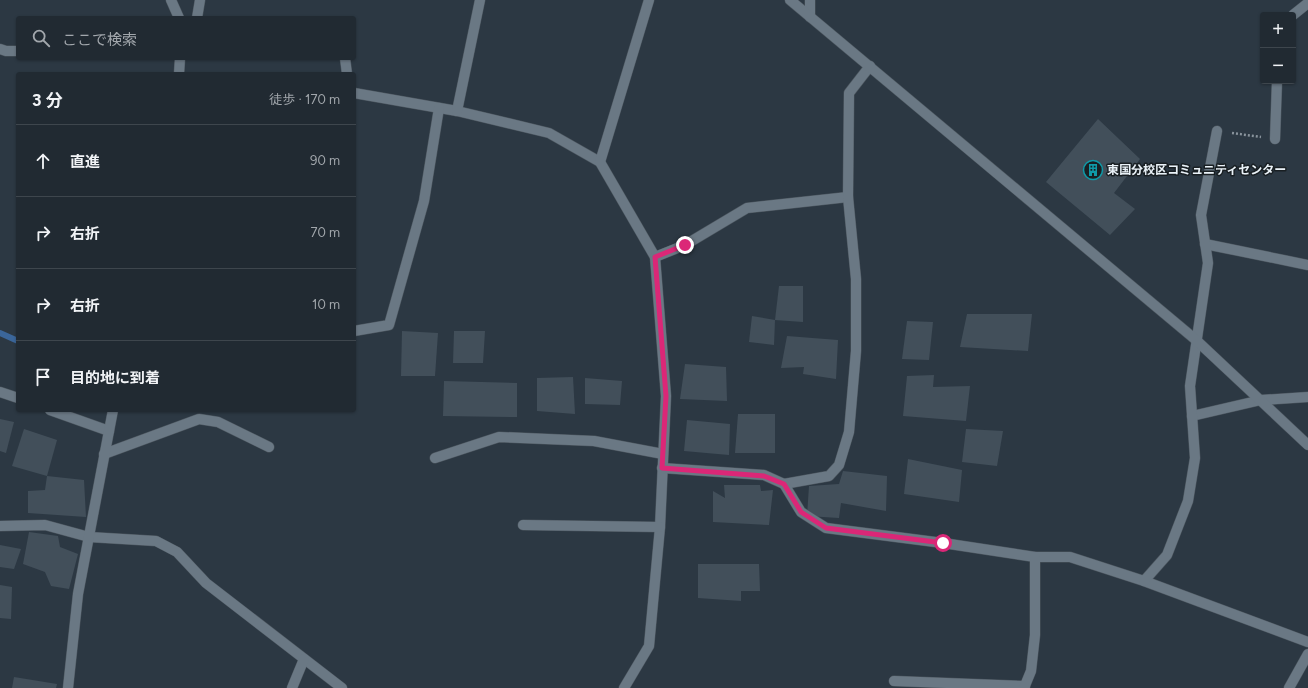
<!DOCTYPE html>
<html lang="ja">
<head>
<meta charset="utf-8">
<style>
  :root { --surface:#212a32; --page:#2d363e; --text:#f1f3f6; --muted:#a2a7ac; --line:#3e464d }
  body { margin:0; font-family:Figtree,"Noto Sans JP",sans-serif; background:var(--page); color:var(--text) }
  .controls { position:absolute; right:12px; top:12px; display:grid; overflow:hidden; border-radius:4px; box-shadow:0 1px 3px #0004 }
  .controls button { width:36px; height:36px; display:grid; place-items:center; padding:0; border:0; border-bottom:1px solid var(--line); background:var(--surface); color:var(--text); font:20px sans-serif }
  .stop { position:absolute; width:12px; height:12px; margin:-9px; border:3px solid #db2777; border-radius:50%; background:#fff }
  .stop.end { background:#db2777; border-color:#fff; box-shadow:0 1px 4px #0008 }
  .list { margin:0; padding:0; list-style:none }
  h2 { display:flex; justify-content:space-between; align-items:center; height:52px; margin:0; padding:0 16px; font-size:17px }
  h2 small { font-size:13px; font-weight:400; color:var(--muted) }
  .list li { display:grid; grid-template-columns:26px 1fr auto; gap:12px; align-items:center; box-sizing:border-box; height:72px; padding:0 16px; border-top:1px solid var(--line) }
  .list b { display:block; font-size:15px; white-space:nowrap }
  .list em { font-size:13px; font-style:normal; color:var(--muted) }
  .icon { flex:none; width:22px; height:22px; fill:none; stroke:currentColor; stroke-width:2; stroke-linecap:round; stroke-linejoin:round }
  .map { position:relative; flex:none; width:1308px; height:688px; overflow:hidden }
  .search { position:absolute; background:var(--surface); box-shadow:0 1px 3px #0004; left:16px; top:16px; width:340px; height:44px; display:flex; align-items:center; gap:10px; box-sizing:border-box; padding:0 14px; border-radius:4px; color:var(--muted); font-size:15px }
  .panel { position:absolute; background:var(--surface); box-shadow:0 1px 3px #0004; left:16px; top:72px; width:340px; height:340px; border-radius:4px }
  .map>svg:first-child { display:block }
  .lines { fill:none; stroke-linecap:round; stroke-linejoin:round }
  .stream { stroke:#3b669a; stroke-width:6 }
  .building { fill:#424f5a }
  .lane-casing { stroke:#4c565f; stroke-width:11 }
  .street-casing { stroke:#4c565f; stroke-width:11 }
  .secondary-casing { stroke:#4c565f; stroke-width:11 }
  .path { stroke:#89939c; stroke-width:2.5; stroke-dasharray:2 2; stroke-linecap:butt }
  .lane { stroke:#6a7884; stroke-width:10 }
  .street { stroke:#6a7884; stroke-width:10 }
  .secondary { stroke:#6a7884; stroke-width:10 }
  .route { stroke:#db2777; stroke-width:5 }
  .labels { text-anchor:middle; dominant-baseline:central; stroke-width:3; stroke-linejoin:round; paint-order:stroke }
  .poi-label { font-size:12px; font-weight:bold; fill:#eaf2f8; stroke:#191f23; text-anchor:start }
</style>
</head>
<body>
<div class="map">
<svg width="1308" height="688" viewBox="0 0 1308 688">
  <rect width="100%" height="100%" fill="#2c3843"/>
  <g class="lines">
    <path class="stream" d="M0 333 18 341"/>
  </g>
  <g class="building">
    <path d="M1098 119 1140 159 1114 193 1135 209 1110 235 1046 182Z"/>
    <path d="M779 286H803V322L775 320Z"/>
    <path d="M967 314H1032L1028 351 960 347Z"/>
    <path d="M752 316 775 320 774 345 749 342Z"/>
    <path d="M907 321 933 322 929 360 902 359Z"/>
    <path d="M402 331 438 333 435 376H401Z"/>
    <path d="M454 331H485L483 363H453Z"/>
    <path d="M787 336 838 340 836 379 803 374 804 367 781 368Z"/>
    <path d="M685 364 726 367 727 401 680 399Z"/>
    <path d="M934 375 933 387 970 386 966 421 903 416 907 376Z"/>
    <path d="M573 377 575 414 537 411V378Z"/>
    <path d="M585 378 622 381 620 405 585 404Z"/>
    <path d="M444 381 517 383V417L443 416Z"/>
    <path d="M738 414H775V453H735Z"/>
    <path d="M0 419 14 422 6 453 0 451Z"/>
    <path d="M687 420 730 424 729 455 684 451Z"/>
    <path d="M24 429 57 440 47 476 12 466Z"/>
    <path d="M966 429 1003 431 997 466 962 462Z"/>
    <path d="M908 459 962 470 959 502 904 494Z"/>
    <path d="M843 471 887 476 886 511 841 503 839 518 807 516 809 486 839 484Z"/>
    <path d="M47 476 84 480 86 517 28 513V491L45 490Z"/>
    <path d="M724 485H760L761 491 773 490 769 525 713 522V491L725 498Z"/>
    <path d="M29 532 58 536 60 547 78 554 69 589 51 586 45 572 23 564Z"/>
    <path d="M0 545 21 549 14 569 0 567Z"/>
    <path d="M698 564H759L760 591H741V601L698 598Z"/>
    <path d="M0 585 12 587 11 619 0 618Z"/>
    <path d="M14 677 57 684 56 688H12Z"/>
  </g>
  <g class="lines">
    <defs>
      <path id="lane" d="M810 0V17"/>
      <g id="street">
        <path d="M171 0 179 18"/>
        <path d="M1293 15 1308 3"/>
        <path d="M197 18 200 0"/>
        <path d="M0 49 6 51H18"/>
        <path d="M345 58 347 74"/>
        <path d="M179 74 180 58"/>
        <path d="M354 93 457 111 549 133 600 162 655 257 666 396 660 527 649 646 624 688"/>
        <path d="M457 111 480 0"/>
        <path d="M1275 139 1277 81"/>
        <path d="M600 162 649 0"/>
        <path d="M1205 244 1308 265"/>
        <path d="M655 257 685 245 747 208 848 197"/>
        <path d="M354 331 389 325 424 201 439 108"/>
        <path d="M0 392 18 398"/>
        <path d="M50 410 109 431"/>
        <path d="M1192 416 1261 400 1308 397"/>
        <path d="M104 454 199 419 218 422 269 447"/>
        <path d="M435 458 499 437 594 441 663 454"/>
        <path d="M662 468 764 475 784 484 829 476 839 465 849 432 856 351V279L848 197 849 93 870 66"/>
        <path d="M784 484 801 512 826 528 943 543 1035 557H1070L1144 581 1308 642"/>
        <path d="M523 525 660 527"/>
        <path d="M0 526 45 525 89 537 156 541 177 552 206 583 342 688"/>
        <path d="M1144 581 1167 555 1188 501 1195 458 1190 386 1208 263 1201 215 1217 131"/>
        <path d="M894 681 1025 686"/>
        <path d="M68 688 78 594 113 410"/>
        <path d="M292 688 304 659"/>
        <path d="M1024 688 1031 671 1035 635V557"/>
        <path d="M1289 688 1308 654"/>
      </g>
      <path id="secondary" d="M790 0 1196 340 1308 445"/>
    </defs>
    <use href="#lane" class="lane-casing"/>
    <use href="#street" class="street-casing"/>
    <use href="#secondary" class="secondary-casing"/>
    <path class="path" d="M1232 133 1261 137"/>
    <use href="#lane" class="lane"/>
    <use href="#street" class="street"/>
    <use href="#secondary" class="secondary"/>
  </g>
  <g class="lines">
    <path class="route" d="M685 245 655 257 666 396 662 468 764 476 784 484 801 512 826 528 943 543"/>
  </g>
  <defs>
    <symbol id="building-ring" viewBox="-11 -11 22 22"><circle r="9.5" fill="#191f23" stroke="#0f9aa8" stroke-width="1.5"/><path d="M-4-6H4V6H1V3H-1V6H-4ZM-2.5-4.3h1.7v1.8h-1.7ZM.8-4.3h1.7v1.8H.8ZM-2.5-1h1.7V.8h-1.7ZM.8-1h1.7V.8H.8Z" fill="#0f9aa8"/></symbol>
  </defs>
  <g fill-rule="evenodd">
    <use href="#building-ring" x="1082" y="159" width="22" height="22"/>
  </g>
  <g class="labels">
    <g class="poi-label">
      <text x="1107" y="170">東国分校区コミュニティセンター</text>
    </g>
  </g>
</svg>
<div class="controls">
<button>+</button>
<button>−</button>
</div>
<div class="stop" style="left:943px;top:543px"></div>
<div class="stop end" style="left:685px;top:245px"></div>
<div class="search"><svg class="icon" aria-label="search" viewBox="0 0 24 24"><circle cx="10" cy="10" r="6"/><path d="M15 15l6 6"/></svg>ここで検索</div>
<section class="panel">
<h2>3 分<small>徒歩 · 170 m</small></h2>
<ul class="list">
<li><svg class="icon" aria-label="ahead" viewBox="0 0 24 24"><path d="M12 20V5M6 11l6-6 6 6"/></svg><div><b>直進</b></div><em>90 m</em></li>
<li><svg class="icon" aria-label="right" viewBox="0 0 24 24"><path d="M7 20v-9h11M14 6l5 5-5 5"/></svg><div><b>右折</b></div><em>70 m</em></li>
<li><svg class="icon" aria-label="right" viewBox="0 0 24 24"><path d="M7 20v-9h11M14 6l5 5-5 5"/></svg><div><b>右折</b></div><em>10 m</em></li>
<li><svg class="icon" aria-label="arrive" viewBox="0 0 24 24"><path d="M6 21V4h12l-3 4 3 4H6"/></svg><div><b>目的地に到着</b></div></li>
</ul>
</section>
</div>
</body>
</html>
